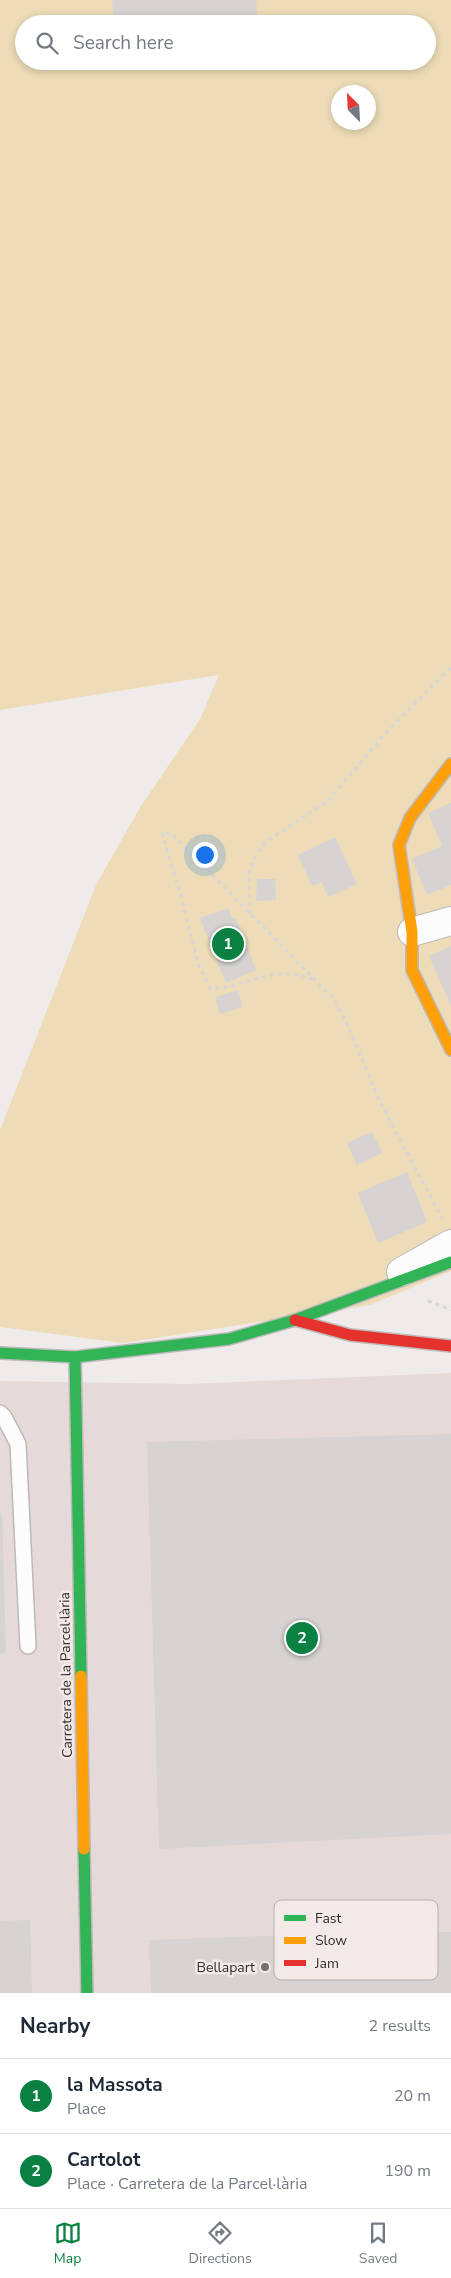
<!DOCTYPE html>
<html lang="en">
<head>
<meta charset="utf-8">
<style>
  :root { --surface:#fff; --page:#f6f6f7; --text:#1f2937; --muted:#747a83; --line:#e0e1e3; --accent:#0b8043 }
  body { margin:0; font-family:"Nunito Sans",sans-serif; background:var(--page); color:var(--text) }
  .compass { position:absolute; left:331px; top:85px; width:45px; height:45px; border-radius:50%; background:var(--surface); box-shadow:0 2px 8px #0003; rotate:336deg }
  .you { position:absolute; left:204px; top:854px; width:18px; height:18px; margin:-12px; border:4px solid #fff; border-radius:50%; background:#1a73e8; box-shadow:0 0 0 8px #1a73e833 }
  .badge { display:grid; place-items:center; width:32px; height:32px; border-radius:50%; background:var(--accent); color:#fff; font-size:16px; font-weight:700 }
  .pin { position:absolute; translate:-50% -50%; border:2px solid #fff; box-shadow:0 1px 5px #0006 }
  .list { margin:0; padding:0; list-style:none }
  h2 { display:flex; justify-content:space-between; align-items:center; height:65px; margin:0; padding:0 20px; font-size:21px }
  h2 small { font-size:16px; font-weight:400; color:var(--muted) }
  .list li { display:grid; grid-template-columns:32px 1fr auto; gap:15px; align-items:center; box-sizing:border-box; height:75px; padding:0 20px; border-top:1px solid var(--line) }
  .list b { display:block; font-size:19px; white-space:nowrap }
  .list p { margin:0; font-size:16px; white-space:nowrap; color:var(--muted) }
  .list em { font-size:16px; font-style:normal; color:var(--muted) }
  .icon { flex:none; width:28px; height:28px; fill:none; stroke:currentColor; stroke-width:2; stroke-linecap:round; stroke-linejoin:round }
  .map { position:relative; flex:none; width:451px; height:1993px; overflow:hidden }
  .search { position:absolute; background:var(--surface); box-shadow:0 2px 8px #0003; left:15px; right:15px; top:15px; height:55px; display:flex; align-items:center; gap:12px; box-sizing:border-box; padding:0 18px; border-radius:28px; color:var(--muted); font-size:19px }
  .sheet { height:215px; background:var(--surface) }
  nav { display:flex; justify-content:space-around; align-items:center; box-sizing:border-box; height:70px; border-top:1px solid var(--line); background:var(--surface); font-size:14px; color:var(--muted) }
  nav a { display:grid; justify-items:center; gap:2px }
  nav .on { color:var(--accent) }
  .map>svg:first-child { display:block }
  .built { fill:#e5dad8 }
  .green { fill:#eddcb7; fill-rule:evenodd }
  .building { fill:#d6d3d2 }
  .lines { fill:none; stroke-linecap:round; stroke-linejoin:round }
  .lane-casing { stroke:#bdb9b9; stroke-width:18 }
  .street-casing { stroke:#bdb9b9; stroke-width:30 }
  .fast-casing { stroke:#bdb9b9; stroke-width:14 }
  .slow-casing { stroke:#bdb9b9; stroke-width:14 }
  .jam-casing { stroke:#bdb9b9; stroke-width:14 }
  .path { stroke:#d8d7d7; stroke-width:3; stroke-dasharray:4 4; stroke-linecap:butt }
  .lane { stroke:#fdfcfc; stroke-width:15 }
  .street { stroke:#fdfcfc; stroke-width:28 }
  .fast { stroke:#30b455; stroke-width:11 }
  .slow { stroke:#ff9f0a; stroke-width:11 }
  .jam { stroke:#e5322d; stroke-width:11 }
  .poi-dot { fill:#736f6e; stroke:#f3eae8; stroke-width:2 }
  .labels { text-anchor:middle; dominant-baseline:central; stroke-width:5; stroke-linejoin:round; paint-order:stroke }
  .street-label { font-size:14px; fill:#302c2b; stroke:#f3eae8 }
  .poi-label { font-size:14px; fill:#302c2b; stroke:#f3eae8; text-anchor:end }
  .key { fill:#f3eae8; stroke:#b8b1af; stroke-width:1 }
  .key-label { font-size:14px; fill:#302c2b }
</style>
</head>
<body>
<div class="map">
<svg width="451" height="1993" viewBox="0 0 451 1993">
  <rect width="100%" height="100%" fill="#f0ebeb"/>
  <path class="built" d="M451 1373V1993H0V1381L189 1384Z"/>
  <path class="green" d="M0 0H451V1271L370 1305 123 1343 0 1327V1130L96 885 139 809 200 719 219 675 0 710ZM24 24H427V61H24ZM338 92H368V122H338Z"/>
  <g class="building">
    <path d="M112 0H256L257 15 146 24H114Z"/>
    <path d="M451 803V885L427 895 412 859 442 846 428 813Z"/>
    <path d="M335 837 357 884 328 897 322 882 312 886 298 855Z"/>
    <path d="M257 879H275L276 900 256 901Z"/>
    <path d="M228 908 232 918H236L256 970 226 983 200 918Z"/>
    <path d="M451 946V1006L429 956Z"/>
    <path d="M238 990 243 1007 220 1014 215 997Z"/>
    <path d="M372 1132 382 1153 357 1165 347 1143Z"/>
    <path d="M407 1172 427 1222 378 1243 358 1193Z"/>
    <path d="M451 1434V1834L159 1849 147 1442Z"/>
    <path d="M0 1513H2L6 1653 0 1654Z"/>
    <path d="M30 1920 32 1993H0V1921Z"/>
    <path d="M379 1932H451V1993H151L149 1940Z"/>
  </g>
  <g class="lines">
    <defs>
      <path id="lane" d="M0 1413 4 1417 18 1444 28 1646"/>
      <g id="street">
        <path d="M412 932 451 921"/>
        <path d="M401 1272 451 1244"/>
      </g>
      <g id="fast">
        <path d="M0 1353 75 1357 229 1339 295 1320 451 1262"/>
        <path d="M75 1357 81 1676"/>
        <path d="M84 1849 87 1993"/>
      </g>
      <g id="slow">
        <path d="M451 764 410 818 399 845 412 932V970L451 1050"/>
        <path d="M81 1676 84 1849"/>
      </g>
      <path id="jam" d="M295 1320 350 1335 451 1346"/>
    </defs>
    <use href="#lane" class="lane-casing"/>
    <use href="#street" class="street-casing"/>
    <use href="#fast" class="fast-casing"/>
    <use href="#slow" class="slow-casing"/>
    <use href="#jam" class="jam-casing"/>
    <g class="path">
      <path d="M250 914 249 872 256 855 266 842 329 800 385 734 451 667"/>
      <path d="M313 979C305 977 297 974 290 974 262 971 237 990 210 988L198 964 182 900 162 833H171L334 999 345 1019 379 1100 442 1218"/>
      <path d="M428 1301 451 1310"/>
    </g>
    <use href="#lane" class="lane"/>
    <use href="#street" class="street"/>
    <use href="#fast" class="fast"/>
    <use href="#slow" class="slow"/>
    <use href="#jam" class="jam"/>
  </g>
  <circle class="poi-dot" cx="265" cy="1967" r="5"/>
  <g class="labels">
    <g class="street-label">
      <text transform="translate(66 1675) rotate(-91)">Carretera de la Parcel·lària</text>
    </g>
    <g class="poi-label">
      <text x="255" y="1967">Bellapart</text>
    </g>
  </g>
  <rect x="274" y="1900" width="164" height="80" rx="8" class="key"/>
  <rect x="284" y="1915" width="22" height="6" fill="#30b455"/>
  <rect x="284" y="1937" width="22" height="7" fill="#ff9f0a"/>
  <rect x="284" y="1960" width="22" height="6" fill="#e5322d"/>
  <g class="key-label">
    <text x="315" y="1923">Fast</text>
    <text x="315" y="1945">Slow</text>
    <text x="315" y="1968">Jam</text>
  </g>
</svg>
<svg class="compass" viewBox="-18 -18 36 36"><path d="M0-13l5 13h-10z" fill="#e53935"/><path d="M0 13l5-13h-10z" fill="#747a83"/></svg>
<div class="you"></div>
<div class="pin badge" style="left:228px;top:944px">1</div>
<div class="pin badge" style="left:302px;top:1638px">2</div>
<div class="search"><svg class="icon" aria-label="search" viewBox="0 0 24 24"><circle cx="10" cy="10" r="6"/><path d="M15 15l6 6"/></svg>Search here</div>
</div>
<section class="sheet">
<h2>Nearby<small>2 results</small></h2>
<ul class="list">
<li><span class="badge">1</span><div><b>la Massota</b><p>Place</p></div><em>20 m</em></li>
<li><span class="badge">2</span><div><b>Cartolot</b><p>Place · Carretera de la Parcel·lària</p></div><em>190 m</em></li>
</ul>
</section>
<nav>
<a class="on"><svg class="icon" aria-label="map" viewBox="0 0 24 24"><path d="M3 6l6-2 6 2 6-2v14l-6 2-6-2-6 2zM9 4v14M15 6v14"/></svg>Map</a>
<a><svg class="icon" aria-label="directions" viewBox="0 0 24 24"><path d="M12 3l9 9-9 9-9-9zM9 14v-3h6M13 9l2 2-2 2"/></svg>Directions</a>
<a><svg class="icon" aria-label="saved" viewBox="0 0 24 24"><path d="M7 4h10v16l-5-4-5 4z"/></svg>Saved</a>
</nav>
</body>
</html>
